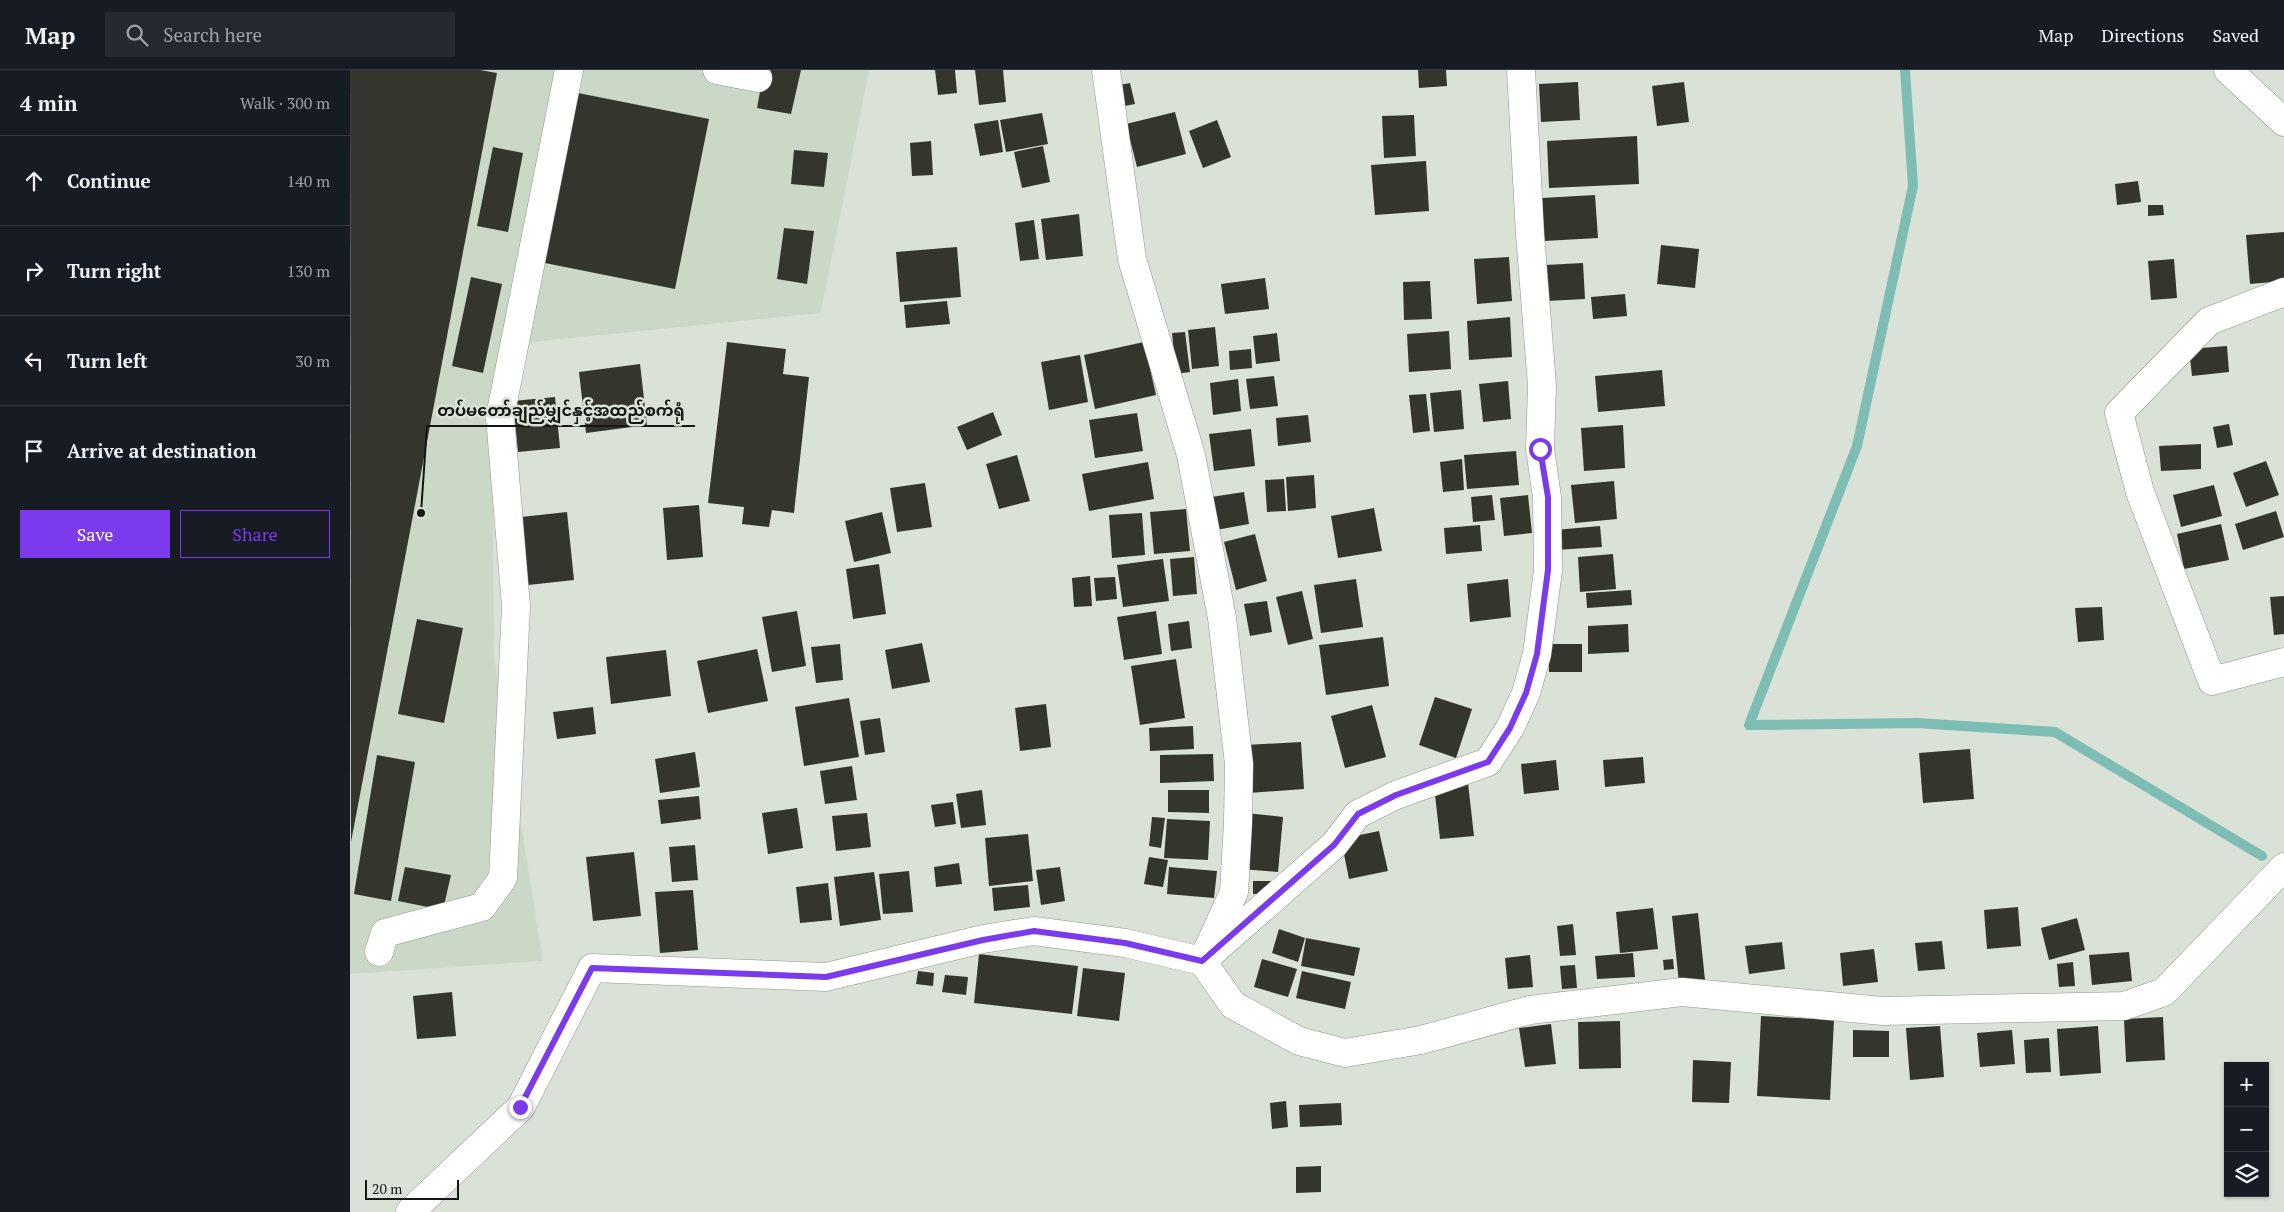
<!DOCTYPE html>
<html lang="en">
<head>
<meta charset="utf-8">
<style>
  :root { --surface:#171b24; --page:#242831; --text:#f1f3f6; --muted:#9ea1a6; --line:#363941; --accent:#7c3aed }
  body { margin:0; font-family:"PT Serif","Noto Sans Myanmar",serif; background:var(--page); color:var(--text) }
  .controls { position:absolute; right:15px; bottom:15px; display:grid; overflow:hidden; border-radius:0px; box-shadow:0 1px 4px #0004 }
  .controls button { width:45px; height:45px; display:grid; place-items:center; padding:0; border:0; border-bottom:1px solid var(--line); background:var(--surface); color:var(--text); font:25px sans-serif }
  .scale { position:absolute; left:15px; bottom:12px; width:94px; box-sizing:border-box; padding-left:5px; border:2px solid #131612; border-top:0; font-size:14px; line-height:18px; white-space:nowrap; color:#131612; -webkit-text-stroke:4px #dae2d7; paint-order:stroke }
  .stop { position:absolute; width:15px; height:15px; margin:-11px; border:4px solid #7c3aed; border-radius:50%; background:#fff }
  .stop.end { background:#7c3aed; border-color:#fff; box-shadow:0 1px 5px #0008 }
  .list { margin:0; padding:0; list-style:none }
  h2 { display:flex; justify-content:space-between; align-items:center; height:65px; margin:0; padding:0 20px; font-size:21px }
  h2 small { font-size:16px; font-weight:400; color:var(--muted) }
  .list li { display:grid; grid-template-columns:32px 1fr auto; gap:15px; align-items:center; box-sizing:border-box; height:90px; padding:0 20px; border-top:1px solid var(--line) }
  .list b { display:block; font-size:19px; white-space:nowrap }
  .list em { font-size:16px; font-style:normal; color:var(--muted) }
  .actions { display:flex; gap:10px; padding:15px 20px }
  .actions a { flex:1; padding:11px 0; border:1px solid var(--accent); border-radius:0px; text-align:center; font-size:18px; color:var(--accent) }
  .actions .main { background:var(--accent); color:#fff }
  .icon { flex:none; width:28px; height:28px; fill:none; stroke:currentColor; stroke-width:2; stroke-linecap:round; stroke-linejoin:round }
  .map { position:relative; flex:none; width:1934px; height:1142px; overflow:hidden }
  header { display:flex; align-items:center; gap:30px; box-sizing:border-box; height:70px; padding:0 25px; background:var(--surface); border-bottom:1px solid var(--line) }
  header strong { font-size:24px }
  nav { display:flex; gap:28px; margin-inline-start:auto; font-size:18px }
  .search { width:350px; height:45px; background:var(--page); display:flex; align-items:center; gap:12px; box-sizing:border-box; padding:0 18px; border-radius:0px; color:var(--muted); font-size:19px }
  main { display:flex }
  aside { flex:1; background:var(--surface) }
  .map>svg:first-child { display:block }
  .built { fill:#cbd8c7 }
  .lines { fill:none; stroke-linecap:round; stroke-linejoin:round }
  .stream { stroke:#7ebdb3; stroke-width:10 }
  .building { fill:#34362d }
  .minor-casing { stroke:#8e958b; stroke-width:29 }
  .minor { stroke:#fff; stroke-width:28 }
  .route { stroke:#7c3aed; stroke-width:6 }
  .leader { fill:none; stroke:#131612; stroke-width:2 }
  .callout-dot { fill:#131612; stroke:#dae2d7; stroke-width:2 }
  .callout-label { font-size:16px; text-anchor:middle; font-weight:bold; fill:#131612; stroke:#dae2d7; stroke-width:5; stroke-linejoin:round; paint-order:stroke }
</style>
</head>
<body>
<header>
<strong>Map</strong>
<div class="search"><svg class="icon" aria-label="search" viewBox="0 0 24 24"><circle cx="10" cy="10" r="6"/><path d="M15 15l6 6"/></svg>Search here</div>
<nav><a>Map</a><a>Directions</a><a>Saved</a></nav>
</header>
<main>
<aside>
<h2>4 min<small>Walk · 300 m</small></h2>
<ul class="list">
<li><svg class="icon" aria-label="ahead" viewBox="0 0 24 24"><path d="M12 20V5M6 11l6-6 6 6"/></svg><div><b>Continue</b></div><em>140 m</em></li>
<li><svg class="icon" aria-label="right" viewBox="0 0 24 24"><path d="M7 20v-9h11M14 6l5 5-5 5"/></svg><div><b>Turn right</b></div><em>130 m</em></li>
<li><svg class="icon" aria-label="left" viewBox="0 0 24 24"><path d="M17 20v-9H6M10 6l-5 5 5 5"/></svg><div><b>Turn left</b></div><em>30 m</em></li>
<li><svg class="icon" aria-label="arrive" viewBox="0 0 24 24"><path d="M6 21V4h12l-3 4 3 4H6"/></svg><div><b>Arrive at destination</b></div></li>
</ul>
<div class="actions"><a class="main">Save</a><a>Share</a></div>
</aside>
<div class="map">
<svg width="1934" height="1142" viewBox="0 0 1934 1142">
  <rect width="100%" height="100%" fill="#dae2d7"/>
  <path class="built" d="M0 0H519L471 243 182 272 142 324 144 585 193 891 0 904Z"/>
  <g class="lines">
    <path class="stream" d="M1555 0 1563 116 1507 376 1399 655 1567 653 1705 662 1912 786"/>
  </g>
  <g class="building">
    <path d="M0 0H130L147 3 1 772Z"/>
    <path d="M414 0H451L441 44 407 38Z"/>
    <path d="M585 0H605L607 23 588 25Z"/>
    <path d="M625 0H653L656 32 629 35Z"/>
    <path d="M1068 0H1096L1097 16 1069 18Z"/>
    <path d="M1228 12 1230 50 1191 52 1189 14Z"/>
    <path d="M1334 12 1339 52 1307 56 1302 16Z"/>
    <path d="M780 13 785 34 764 38 760 17Z"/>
    <path d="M223 22 359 49 325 219 190 192Z"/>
    <path d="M825 42 836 84 787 97 776 54Z"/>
    <path d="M692 43 698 74 656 82 650 50Z"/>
    <path d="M1064 45 1066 86 1034 88 1032 46Z"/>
    <path d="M648 50 653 82 630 86 624 54Z"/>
    <path d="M867 50 881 87 853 98 839 61Z"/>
    <path d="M1287 66 1289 114 1199 118 1197 71Z"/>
    <path d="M581 71 583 105 562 106 560 73Z"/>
    <path d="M693 76 700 112 672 118 664 82Z"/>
    <path d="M143 77 173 83 158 162 127 156Z"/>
    <path d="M444 80 478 83 474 117 441 114Z"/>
    <path d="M1076 91 1079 141 1025 145 1021 95Z"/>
    <path d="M1788 111 1791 132 1767 135 1765 114Z"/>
    <path d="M1245 125 1248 168 1194 171 1192 128Z"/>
    <path d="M1798 135H1813L1814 145 1798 146Z"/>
    <path d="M729 144 733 186 696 190 691 149Z"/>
    <path d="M684 150 689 189 670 191 665 153Z"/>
    <path d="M434 158 464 161 457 214 427 209Z"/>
    <path d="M1934 162V211L1900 214 1896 165Z"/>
    <path d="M1311 175 1349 179 1345 218 1307 214Z"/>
    <path d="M607 177 611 227 550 232 546 182Z"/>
    <path d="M1159 187 1162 231 1127 234 1124 189Z"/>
    <path d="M1824 189 1827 228 1801 230 1798 191Z"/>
    <path d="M1233 193 1235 229 1197 231 1195 195Z"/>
    <path d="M121 207 152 214 133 303 102 296Z"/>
    <path d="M915 208 919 239 875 244 871 214Z"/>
    <path d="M1080 211 1082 249 1054 250 1053 212Z"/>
    <path d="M1275 224 1277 246 1243 249 1241 227Z"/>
    <path d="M597 231 600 254 556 258 554 235Z"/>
    <path d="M1160 247 1162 287 1119 290 1117 251Z"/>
    <path d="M865 257 869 296 842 299 838 260Z"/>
    <path d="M1099 261 1101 299 1059 302 1057 264Z"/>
    <path d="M835 262 840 302 826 304 822 263Z"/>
    <path d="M927 263 930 291 906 294 903 266Z"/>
    <path d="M377 272 436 279 433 304 459 307 444 443 422 440 419 457 392 454 394 437 358 433Z"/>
    <path d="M794 272 806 325 745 339 734 285Z"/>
    <path d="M1877 276 1879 302 1842 306 1839 279Z"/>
    <path d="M901 279 902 298 880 300 879 281Z"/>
    <path d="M730 285 738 332 699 340 691 292Z"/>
    <path d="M290 294 297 355 236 363 229 302Z"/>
    <path d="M1312 300 1315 336 1248 342 1245 306Z"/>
    <path d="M924 306 928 336 900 339 896 309Z"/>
    <path d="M888 309 891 341 863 345 860 313Z"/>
    <path d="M1158 311 1161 349 1133 352 1129 314Z"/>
    <path d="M1111 320 1114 359 1084 362 1080 323Z"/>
    <path d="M1076 324 1080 361 1063 363 1059 325Z"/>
    <path d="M205 327 210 378 168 382 163 331Z"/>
    <path d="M643 342 652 365 617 380 607 357Z"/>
    <path d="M787 343 793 381 745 388 739 350Z"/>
    <path d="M958 345 961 372 928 376 926 348Z"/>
    <path d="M1879 354 1883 375 1867 378 1863 357Z"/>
    <path d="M1273 355 1275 398 1234 401 1231 358Z"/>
    <path d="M901 359 905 396 864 401 859 364Z"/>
    <path d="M1851 374V399L1811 401 1809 376Z"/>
    <path d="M1166 381 1169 415 1117 419 1114 385Z"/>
    <path d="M667 385 680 431 649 439 636 394Z"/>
    <path d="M1112 389 1114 420 1093 422 1090 392Z"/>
    <path d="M1916 391 1929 425 1896 437 1883 403Z"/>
    <path d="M798 392 804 429 739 441 732 404Z"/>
    <path d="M964 405 966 438 938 441 936 407Z"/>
    <path d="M934 409 936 441 917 442 915 410Z"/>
    <path d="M1264 411 1267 449 1225 453 1221 415Z"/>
    <path d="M575 413 582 457 547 462 540 418Z"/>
    <path d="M1864 415 1872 446 1831 457 1823 425Z"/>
    <path d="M894 422 899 454 866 460 861 427Z"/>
    <path d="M1142 425 1145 450 1123 452 1121 427Z"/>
    <path d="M1178 425 1182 463 1154 466 1150 428Z"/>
    <path d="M349 435 353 487 317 490 313 438Z"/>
    <path d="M1024 438 1032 481 988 488 981 446Z"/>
    <path d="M836 439 840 481 804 484 800 442Z"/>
    <path d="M1926 441 1934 467 1893 480 1885 454Z"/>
    <path d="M217 442 224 510 169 516 162 448Z"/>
    <path d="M532 442 541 483 504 492 495 451Z"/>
    <path d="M792 443 795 485 762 488 759 445Z"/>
    <path d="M1871 454 1879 490 1834 499 1827 464Z"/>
    <path d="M1130 455 1132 481 1096 484 1094 458Z"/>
    <path d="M1250 456 1252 477 1206 480 1205 460Z"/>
    <path d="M905 464 917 511 886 520 874 472Z"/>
    <path d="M1263 484 1266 519 1230 522 1228 487Z"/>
    <path d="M844 487 847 524 823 526 820 489Z"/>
    <path d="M813 489 819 531 773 537 767 495Z"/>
    <path d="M529 494 536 544 503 549 496 499Z"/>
    <path d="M740 506 742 536 724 537 722 508Z"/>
    <path d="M765 507 767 529 746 531 744 508Z"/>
    <path d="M1006 509 1013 557 971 563 964 515Z"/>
    <path d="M1158 509 1161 547 1120 552 1117 514Z"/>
    <path d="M1281 520 1282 535 1237 538 1236 523Z"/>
    <path d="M952 521 963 569 938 575 926 527Z"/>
    <path d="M1934 526V564L1924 565 1920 527Z"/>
    <path d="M917 531 922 562 900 566 894 534Z"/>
    <path d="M1752 537 1754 570 1728 572 1725 538Z"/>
    <path d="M447 541 456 596 422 602 412 547Z"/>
    <path d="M806 541 812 584 774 590 767 547Z"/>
    <path d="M67 549 113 558 94 653 48 644Z"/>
    <path d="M839 551 842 578 821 581 818 554Z"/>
    <path d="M1278 554 1279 582 1238 584V556Z"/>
    <path d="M1033 567 1039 616 976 625 969 575Z"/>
    <path d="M572 573 580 612 542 619 535 580Z"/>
    <path d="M490 574 493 610 466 613 461 577Z"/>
    <rect x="1199" y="574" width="33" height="28"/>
    <path d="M407 579 418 631 358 643 347 591Z"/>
    <path d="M316 580 321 626 261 634 256 587Z"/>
    <path d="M826 589 835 648 790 655 781 596Z"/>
    <path d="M1085 627 1122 639 1106 688 1069 675Z"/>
    <path d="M499 628 509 687 454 696 445 637Z"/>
    <path d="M696 634 701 677 670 681 665 638Z"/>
    <path d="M1022 635 1036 687 995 698 981 646Z"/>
    <path d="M243 637 246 664 207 669 203 642Z"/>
    <path d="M530 648 535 682 515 685 510 651Z"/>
    <path d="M843 656 844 679 800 681 799 658Z"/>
    <path d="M951 672 954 719 899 723 896 675Z"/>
    <path d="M1620 679 1624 729 1573 733 1569 683Z"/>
    <path d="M345 682 350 717 310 723 305 689Z"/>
    <path d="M863 684 864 711 810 713V685Z"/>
    <path d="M27 685 65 692 41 831 4 824Z"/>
    <path d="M1293 687 1295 713 1255 717 1253 690Z"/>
    <path d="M1206 690 1209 720 1174 724 1171 694Z"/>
    <path d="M502 696 507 730 475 734 470 701Z"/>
    <path d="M1118 713 1124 766 1090 769 1084 716Z"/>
    <path d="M632 720 636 755 611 758 606 724Z"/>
    <path d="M818 720H859V743L818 742Z"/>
    <path d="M349 726 351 749 311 754 308 730Z"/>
    <path d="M603 732 606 754 585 757 581 735Z"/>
    <path d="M447 738 453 778 418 784 412 743Z"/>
    <path d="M517 743 521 777 486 781 482 746Z"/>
    <path d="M896 743 933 747 928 802 891 799Z"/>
    <path d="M802 747 815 748 811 778 799 776Z"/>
    <path d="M817 749 860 751 858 790 814 788Z"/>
    <path d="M1029 761 1038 801 999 809 991 769Z"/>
    <path d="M678 764 683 811 639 816 635 768Z"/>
    <path d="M345 775 348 810 322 812 319 777Z"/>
    <path d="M284 782 291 846 243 851 236 787Z"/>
    <path d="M799 787 818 790 813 817 794 814Z"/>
    <path d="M609 793 612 814 586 817 584 797Z"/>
    <path d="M55 797 101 805 93 840 48 831Z"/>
    <path d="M710 797 715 831 691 835 686 800Z"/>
    <path d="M819 797 867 801 864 828 817 824Z"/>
    <path d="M559 801 563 842 533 844 529 804Z"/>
    <path d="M524 802 531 850 490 856 484 807Z"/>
    <path d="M903 811H923L924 823 903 824Z"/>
    <path d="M478 813 482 850 450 853 446 817Z"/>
    <path d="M678 815 680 837 644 841 642 818Z"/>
    <path d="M343 820 348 880 310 883 305 822Z"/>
    <path d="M1668 837 1671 876 1637 879 1634 840Z"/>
    <path d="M1303 838 1308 879 1270 883 1266 842Z"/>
    <path d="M1348 843 1355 910 1329 913 1322 846Z"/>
    <path d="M1727 848 1735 880 1699 890 1691 858Z"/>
    <path d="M1223 854 1226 885 1210 886 1207 856Z"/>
    <path d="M929 859 955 868 948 892 922 883Z"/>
    <path d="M956 868 1010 878 1004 906 951 896Z"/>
    <path d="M1592 871 1595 899 1568 901 1565 873Z"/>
    <path d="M1432 872 1435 899 1399 904 1395 876Z"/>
    <path d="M1524 879 1528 912 1493 916 1490 883Z"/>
    <path d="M1779 882 1782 911 1742 915 1739 885Z"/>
    <path d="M1283 883 1285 907 1247 909 1245 886Z"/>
    <path d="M629 884 728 896 722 944 624 933Z"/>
    <path d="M1180 885 1183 917 1158 919 1155 888Z"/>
    <path d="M912 889 947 899 938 927 904 917Z"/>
    <path d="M1323 889 1324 899 1314 900 1313 890Z"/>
    <path d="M1723 892 1725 916 1709 917 1707 894Z"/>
    <path d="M1225 895 1227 918 1212 919 1210 896Z"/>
    <path d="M733 898 775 903 769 951 727 946Z"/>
    <path d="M568 901 584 903 583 916 566 914Z"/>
    <path d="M952 901 1001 912 995 939 946 928Z"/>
    <path d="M595 905 618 907 616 925 592 922Z"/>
    <path d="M102 922 106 966 67 969 63 926Z"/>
    <path d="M1411 946 1484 950 1480 1030 1407 1026Z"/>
    <path d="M1813 947 1815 990 1776 992 1774 949Z"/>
    <path d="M1270 951 1271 998 1229 999 1228 952Z"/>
    <path d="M1201 954 1206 994 1175 997 1169 958Z"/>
    <path d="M1590 956 1594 1007 1560 1010 1556 958Z"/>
    <path d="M1748 956 1751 1003 1710 1006 1707 959Z"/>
    <path d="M1503 960 1539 961V987H1503Z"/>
    <path d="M1662 960 1665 994 1630 997 1627 963Z"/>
    <path d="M1699 968 1701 1002 1676 1003 1674 970Z"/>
    <path d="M1343 990 1381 992 1379 1033 1342 1032Z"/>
    <path d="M936 1031 938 1057 922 1059 920 1033Z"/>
    <path d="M991 1033 992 1055 950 1057 949 1035Z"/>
    <path d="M971 1096V1122L946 1123V1097Z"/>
  </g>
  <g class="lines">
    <defs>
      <g id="minor">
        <path d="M367 0 408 8"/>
        <path d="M756 0 782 189 841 385 872 548 889 694 888 752 884 822 857 881"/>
        <path d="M1878 0 1934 52"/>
        <path d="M1934 222 1859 251 1769 343 1790 422 1862 611 1934 592"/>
        <path d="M29 882 35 863 132 837 153 808 166 536 150 347 219 0"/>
        <path d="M852 891 984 775 1008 744 1046 725 1138 692 1160 658 1176 623 1187 584 1198 500 1197 427 1190 379 1192 315 1180 164 1171 0"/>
        <path d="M60 1142 171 1037 242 898 476 907 633 869 684 861 775 873 852 891 883 935 949 971 995 983 1071 970 1180 940 1332 922 1533 941 1774 936 1814 922 1934 797"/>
      </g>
    </defs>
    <use href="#minor" class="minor-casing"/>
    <use href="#minor" class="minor"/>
  </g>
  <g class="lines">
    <path class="route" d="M170 1037 242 898 476 907 633 870 684 861 775 873 852 891 984 775 1008 744 1046 725 1138 692 1160 658 1176 623 1187 584 1198 500V427L1190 379"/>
  </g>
  <path class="leader" d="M71 443L77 356H345"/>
  <circle class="callout-dot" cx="71" cy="443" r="5"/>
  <g class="callout-label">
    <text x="211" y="346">တပ်မတော်ချည်မျှင်နှင့်အထည်စက်ရုံ</text>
  </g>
</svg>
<div class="controls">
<button>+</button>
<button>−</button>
<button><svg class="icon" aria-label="layers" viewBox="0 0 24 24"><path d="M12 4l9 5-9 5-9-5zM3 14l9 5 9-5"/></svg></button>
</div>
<div class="scale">20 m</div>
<div class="stop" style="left:1190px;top:379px"></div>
<div class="stop end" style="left:170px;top:1037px"></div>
</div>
</main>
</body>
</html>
